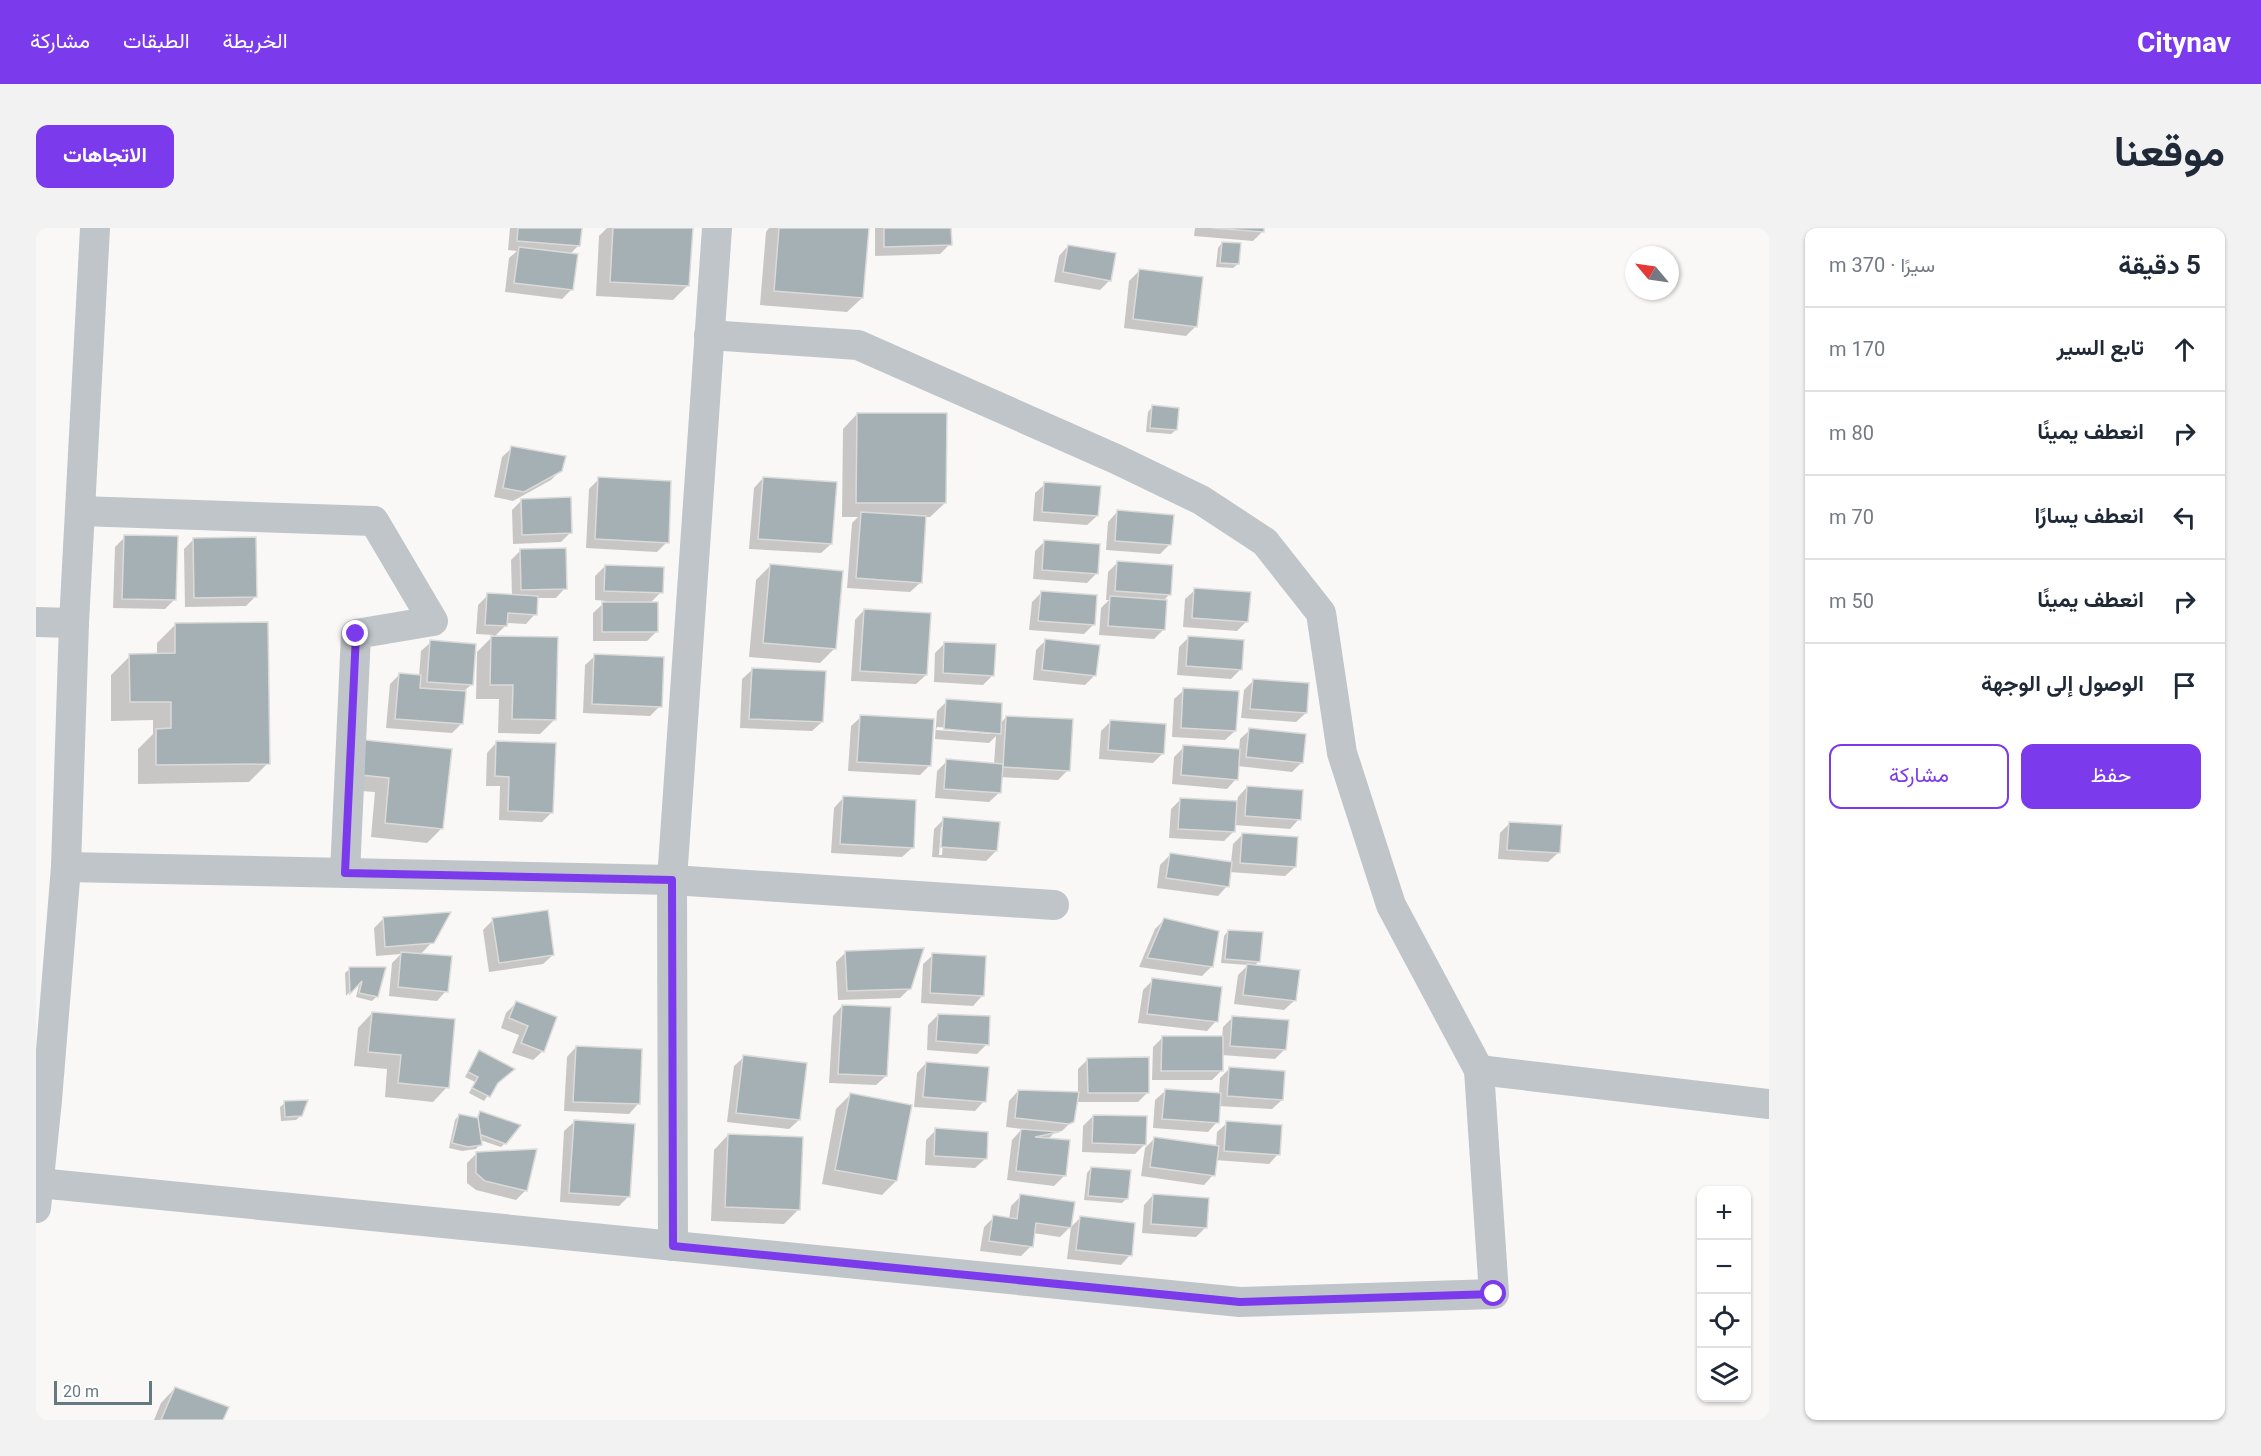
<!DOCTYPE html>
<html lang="ar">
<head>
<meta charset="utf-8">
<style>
  :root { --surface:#fff; --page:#f2f2f3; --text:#1f2937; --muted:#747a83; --line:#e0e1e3; --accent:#7c3aed }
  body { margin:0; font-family:Roboto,Vazirmatn,sans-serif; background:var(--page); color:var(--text); direction:rtl }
  .controls { position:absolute; right:18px; bottom:18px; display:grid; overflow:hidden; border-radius:12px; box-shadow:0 2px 4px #0004 }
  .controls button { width:54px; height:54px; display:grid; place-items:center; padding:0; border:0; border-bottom:2px solid var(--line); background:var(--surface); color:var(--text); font:30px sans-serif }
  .compass { position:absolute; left:1589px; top:18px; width:54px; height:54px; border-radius:50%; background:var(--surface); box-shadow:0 2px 4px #0004; rotate:299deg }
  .scale { position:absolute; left:18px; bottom:15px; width:98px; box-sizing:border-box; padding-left:6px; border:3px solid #657980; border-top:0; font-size:16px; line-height:21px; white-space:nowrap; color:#657980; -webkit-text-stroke:4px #fff; paint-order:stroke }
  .stop { position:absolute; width:18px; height:18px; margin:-14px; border:4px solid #7c3aed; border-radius:50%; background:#fff }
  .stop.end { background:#7c3aed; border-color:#fff; box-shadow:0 2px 6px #0008 }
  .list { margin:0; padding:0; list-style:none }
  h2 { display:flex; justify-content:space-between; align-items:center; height:78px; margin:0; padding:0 24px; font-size:26px }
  h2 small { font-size:20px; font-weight:400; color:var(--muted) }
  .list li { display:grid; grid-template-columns:39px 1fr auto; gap:18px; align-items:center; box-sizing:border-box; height:84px; padding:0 24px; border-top:2px solid var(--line) }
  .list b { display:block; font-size:22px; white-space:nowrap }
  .list em { font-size:20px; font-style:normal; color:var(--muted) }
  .actions { display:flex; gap:12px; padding:18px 24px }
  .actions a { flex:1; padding:14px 0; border:2px solid var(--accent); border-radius:12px; text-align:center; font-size:21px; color:var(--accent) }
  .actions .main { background:var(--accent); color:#fff }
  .icon { flex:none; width:33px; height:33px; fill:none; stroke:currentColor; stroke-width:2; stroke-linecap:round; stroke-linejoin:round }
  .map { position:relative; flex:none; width:1733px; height:1192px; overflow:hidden; direction:ltr; border-radius:12px }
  header { display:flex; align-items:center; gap:36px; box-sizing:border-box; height:84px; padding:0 30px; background:var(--accent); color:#fff }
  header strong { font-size:28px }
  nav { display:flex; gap:33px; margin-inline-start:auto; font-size:21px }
  .intro { display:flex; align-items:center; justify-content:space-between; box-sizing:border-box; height:144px; padding:0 36px }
  h1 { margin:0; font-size:42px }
  .button { padding:15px 27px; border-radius:12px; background:var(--accent); color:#fff; font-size:21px; font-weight:700 }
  main { display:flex; gap:36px; padding:0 36px }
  aside { flex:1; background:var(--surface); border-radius:12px; box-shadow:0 2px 4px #0004 }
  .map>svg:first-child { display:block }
  .shadow { fill:#0003; fill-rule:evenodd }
  .building { fill:#a4b0b3; stroke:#dadad9; stroke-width:1.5 }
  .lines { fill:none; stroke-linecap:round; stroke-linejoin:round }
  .street { stroke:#bfc5c8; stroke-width:30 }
  .route { stroke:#7c3aed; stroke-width:8 }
</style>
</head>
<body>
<header>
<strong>Citynav</strong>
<nav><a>الخريطة</a><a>الطبقات</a><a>مشاركة</a></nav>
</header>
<div class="intro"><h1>موقعنا</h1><a class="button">الاتجاهات</a></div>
<main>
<aside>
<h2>5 دقيقة<small>سيرًا · 370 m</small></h2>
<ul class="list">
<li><svg class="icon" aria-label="ahead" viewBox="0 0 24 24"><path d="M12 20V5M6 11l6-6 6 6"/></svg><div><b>تابع السير</b></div><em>170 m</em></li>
<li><svg class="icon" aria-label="right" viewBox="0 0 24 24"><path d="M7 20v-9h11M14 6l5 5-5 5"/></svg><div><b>انعطف يمينًا</b></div><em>80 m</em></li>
<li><svg class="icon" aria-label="left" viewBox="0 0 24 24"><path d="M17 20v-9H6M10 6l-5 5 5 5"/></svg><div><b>انعطف يسارًا</b></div><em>70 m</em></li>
<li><svg class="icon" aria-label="right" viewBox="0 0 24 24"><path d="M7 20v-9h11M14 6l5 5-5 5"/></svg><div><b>انعطف يمينًا</b></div><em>50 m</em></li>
<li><svg class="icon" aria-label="arrive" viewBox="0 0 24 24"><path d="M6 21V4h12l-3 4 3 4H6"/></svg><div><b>الوصول إلى الوجهة</b></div></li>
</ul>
<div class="actions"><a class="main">حفظ</a><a>مشاركة</a></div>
</aside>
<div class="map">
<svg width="1733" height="1192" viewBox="0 0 1733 1192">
  <rect width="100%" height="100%" fill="#f9f8f6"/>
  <g class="shadow">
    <path d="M474 0H544L543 17 534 26 536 61 526 71 469 64 473 30 481 23 472 22Z"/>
    <path d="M571 0H655L651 58 637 72 560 68 563 8Z"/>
    <path d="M733 0H831L826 70 811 84 724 77 730 4Z"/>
    <path d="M839 0H914V16L904 26 839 28Z"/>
    <path d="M1159 0H1227L1226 4 1217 13 1158 8Z"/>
    <path d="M1186 15 1202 36 1197 40 1180 39 1182 20Z"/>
    <path d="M1032 18 1074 52 1064 62 1018 54 1023 28Z"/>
    <path d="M1103 43 1160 98 1150 108 1088 100 1093 53Z"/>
    <path d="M1116 179 1140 202 1135 206 1110 204 1112 184Z"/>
    <path d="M821 186 909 275 894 289H888L884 355 874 364 811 360 816 295 822 289H806L807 201Z"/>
    <path d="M476 220 525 242 515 252 477 273 458 269 466 229Z"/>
    <path d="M727 250 795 316 785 325 713 321 718 260Z"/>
    <path d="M563 251 631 314 621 324 550 320 553 261Z"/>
    <path d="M1009 256 1061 288 1051 297 997 293 999 265Z"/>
    <path d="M486 272 535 304 525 314 477 316 476 282Z"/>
    <path d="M1081 284 1134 316 1124 326 1070 322 1072 294Z"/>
    <path d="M89 309 138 372 129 381 77 380 79 319Z"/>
    <path d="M158 311 219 369 210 378 149 379 148 321Z"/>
    <path d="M1009 313 1061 345 1051 355 997 351 999 323Z"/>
    <path d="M485 322 529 360 520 370H500L499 386 490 396 470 395V397L457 410 519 491 504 506 462 505 463 471H440L441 424 458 407 440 406 442 377 452 367 476 368 475 332Z"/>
    <path d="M1082 334 1134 366 1126 374 1127 402 1118 411 1063 407 1065 380 1073 372H1070L1072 344Z"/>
    <path d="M569 338 625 364 614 375 621 403 611 413H557V385L570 373 559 372V348Z"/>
    <path d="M734 338 798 421 784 435 713 429 720 352Z"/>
    <path d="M1159 362 1211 393 1201 403 1147 399 1149 371Z"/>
    <path d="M1005 365 1058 396 1048 406 993 402 996 374Z"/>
    <path d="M828 382 890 447 880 456 815 453 819 392Z"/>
    <path d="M140 396 232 535 213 554 102 556V521L117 506V492L75 493V447L94 428 121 427V415Z"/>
    <path d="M1153 409 1205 441 1195 451 1141 447 1143 419Z"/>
    <path d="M1010 412 1059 447 1049 457 997 452 1000 422Z"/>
    <path d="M395 414 435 457 428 463 426 495 416 505 350 500 354 456 363 447 383 448 385 423Z"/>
    <path d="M909 415 957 447 947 457 898 454 899 425Z"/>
    <path d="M559 428 624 478 614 488 547 485 549 437Z"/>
    <path d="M716 442 786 494 776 503 704 500 706 451Z"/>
    <path d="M1217 453 1270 485 1260 494 1205 490 1208 462Z"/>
    <path d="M1148 462 1199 503 1189 512 1136 509 1138 471Z"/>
    <path d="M911 473 964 496 970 489 1032 542 1022 552 964 549 963 565 953 574 899 570 901 543 911 533 958 536 960 508 953 515 899 511 901 483ZM901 499 956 503V506L900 502Z"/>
    <path d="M825 489 893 538 884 547 812 543 815 498Z"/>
    <path d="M1075 493 1127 525 1117 535 1063 531 1065 503Z"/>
    <path d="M1214 502 1265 535 1256 544 1201 538 1200 551 1191 561 1136 556 1138 529 1148 519 1203 523 1204 511Z"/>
    <path d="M329 514 406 600 391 615 335 609 339 564 311 562Z"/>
    <path d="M460 515 516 584 506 594 463 592 464 558H450L451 525Z"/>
    <path d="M1211 559 1263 591 1254 601 1198 597 1197 604 1188 613 1133 610 1135 581 1145 571 1201 575 1202 569Z"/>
    <path d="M807 570 876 620 866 629 795 625 798 580Z"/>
    <path d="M908 591 960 623 950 633 896 629 898 601ZM905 599H908L906 627H903Z"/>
    <path d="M1473 596 1522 625 1512 634 1462 631 1464 605Z"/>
    <path d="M1206 607 1259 639 1249 648 1193 644 1191 658 1182 668 1121 660 1124 637 1134 627 1195 635 1197 616Z"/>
    <path d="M347 691 396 714 384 727 410 763 401 773 353 768 356 735 365 726 340 728 338 700Z"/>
    <path d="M1129 691 1176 738 1166 748 1103 739 1119 701Z"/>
    <path d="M457 692 517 727 507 736 453 744 447 702Z"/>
    <path d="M1192 703 1223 733 1218 738 1258 773 1248 782 1198 776 1202 747 1212 737 1185 735 1188 708Z"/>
    <path d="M810 724 874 760 864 770 802 772 800 734Z"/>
    <path d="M897 727 946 768 937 778 885 775 887 736Z"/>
    <path d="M348 740 340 769 336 773 320 769 324 753 310 768 309 745 314 741Z"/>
    <path d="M1117 752 1180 793 1171 803 1102 795 1107 762Z"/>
    <path d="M480 775 507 823 497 832 476 825 483 807 465 800 470 785Z"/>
    <path d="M806 778 850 848 840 857 793 855 797 788Z"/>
    <path d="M336 785 411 859 397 874 349 869 351 841 318 838 322 800Z"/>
    <path d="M902 787 951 816 941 826 891 822 892 797Z"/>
    <path d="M1197 789 1249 821 1239 831 1186 827V842L1176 852H1116L1117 819 1126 810H1186L1187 799Z"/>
    <path d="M540 819 602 876 593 886 528 883 531 829Z"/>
    <path d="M443 824 460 855 448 873 433 865 439 854 429 849Z"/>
    <path d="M708 829 763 892 753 901 691 894 698 838Z"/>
    <path d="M1052 831 1112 864 1102 874H1042V867L1036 893 1026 903 1018 905 1011 912 1028 948 1018 958 971 952 976 912 986 901 970 899 973 873 982 863 1042 865V841Z"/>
    <path d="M890 835 948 873 939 883 878 879 881 845Z"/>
    <path d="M1194 840 1246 872 1236 881 1182 878 1181 894 1172 904 1117 900 1119 872 1129 863 1183 866 1184 850Z"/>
    <path d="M814 867 860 953 846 967 786 956 800 881Z"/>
    <path d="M249 875 265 887 260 892 245 893 244 879Z"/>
    <path d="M445 884 469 915 465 919 444 912V916L440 921 426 923 413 920 419 892 423 887 440 891Z"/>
    <path d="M1057 888 1109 916 1099 926 1046 924 1047 898Z"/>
    <path d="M538 894 593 968 583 978 524 974 528 903Z"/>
    <path d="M1191 895 1242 926 1233 936 1179 932 1177 947 1168 957 1105 948 1109 920 1119 910 1180 919 1181 904Z"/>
    <path d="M900 902 949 931 939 940 889 937 890 912Z"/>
    <path d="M692 907 763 981 748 996 675 993 678 922Z"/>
    <path d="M440 926 490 962 480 972 440 962 431 955V935Z"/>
    <path d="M1055 940 1090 971 1086 975 1048 972 1051 945Z"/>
    <path d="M1117 967 1170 999 1160 1009 1106 1005 1108 977Z"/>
    <path d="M985 968 1034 999 1024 1009 997 1005 995 1018 985 1028 944 1023 948 999 958 989 973 991 975 978Z"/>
    <path d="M1044 990 1094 1027 1085 1037 1031 1031 1035 999Z"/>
    <path d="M139 1160 185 1192H118L125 1175Z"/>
  </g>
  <g class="building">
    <path d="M482 0H546L544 18 481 13Z"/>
    <path d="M577 0H657L653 58 574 54Z"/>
    <path d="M743 0H833L827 70 738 63Z"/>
    <path d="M848 0H915L916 17 848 19Z"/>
    <path d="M1176 0H1228V4Z"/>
    <path d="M1186 14 1205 15 1203 36 1184 35Z"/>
    <path d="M1032 17 1080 25 1075 53 1027 44Z"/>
    <path d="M483 19 542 26 537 62 478 55Z"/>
    <path d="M1103 41 1167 49 1161 99 1097 91Z"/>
    <path d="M1116 177 1143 180 1141 202 1114 200Z"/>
    <path d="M821 185H911L910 275H820Z"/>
    <path d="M475 218 530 228 526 243 488 264 467 260Z"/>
    <path d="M562 249 635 253 633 315 559 311Z"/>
    <path d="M727 249 801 254 796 316 722 311Z"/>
    <path d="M1008 254 1065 258 1062 288 1006 284Z"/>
    <path d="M535 269 536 305 486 307 485 271Z"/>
    <path d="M1081 282 1138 287 1135 317 1079 313Z"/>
    <path d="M825 284 890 288 886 355 820 350Z"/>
    <path d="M88 307 142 308 140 372 86 371Z"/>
    <path d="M220 309 221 369 158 370 157 310Z"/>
    <path d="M1008 312 1064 316 1062 346 1006 342Z"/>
    <path d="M530 320 531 361 485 362 484 321Z"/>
    <path d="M1081 333 1137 337 1135 367 1079 363Z"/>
    <path d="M734 336 807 343 800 421 727 415Z"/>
    <path d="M569 337 628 339 627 365 568 363Z"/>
    <path d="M1158 360 1215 364 1212 394 1156 390Z"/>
    <path d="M1005 363 1061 367 1059 397 1002 393Z"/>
    <path d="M451 365 502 368 501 387 472 385 471 398 449 397Z"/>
    <path d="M1074 368 1131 372 1129 402 1072 398Z"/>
    <rect x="566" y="374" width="56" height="30"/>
    <path d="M828 381 895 385 891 447 824 443Z"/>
    <path d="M232 394 234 536 120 537V501L135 500V474H94L93 426 139 425V395Z"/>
    <path d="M455 408 522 409 520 492 476 491 477 457H454Z"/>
    <path d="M1152 408 1208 412 1206 442 1150 438Z"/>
    <path d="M1009 411 1064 417 1060 448 1006 442Z"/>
    <path d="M394 412 440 416 437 457 391 454Z"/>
    <path d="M908 414 960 416 958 448 907 445Z"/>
    <path d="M558 426 628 429 626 479 556 476Z"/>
    <path d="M716 440 790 443 787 494 713 491Z"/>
    <path d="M363 445 385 447 384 460 430 463 427 496 359 491Z"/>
    <path d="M1217 451 1273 455 1271 485 1214 481Z"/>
    <path d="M1147 460 1203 463 1200 503 1145 500Z"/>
    <path d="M910 471 966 475 965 506 908 501Z"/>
    <path d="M824 487 898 491 895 538 821 534Z"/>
    <path d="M970 488 1037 491 1034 543 967 539Z"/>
    <path d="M1074 492 1130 496 1128 526 1072 522Z"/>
    <path d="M1213 500 1270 506 1267 535 1210 529Z"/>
    <path d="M329 512 416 521 407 601 349 595 353 550 325 547Z"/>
    <path d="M460 513 520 515 517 585 472 583 473 549 459 548Z"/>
    <path d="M1147 517 1204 521 1202 552 1145 547Z"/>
    <path d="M910 531 967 536 965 565 908 561Z"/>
    <path d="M1211 558 1267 562 1265 592 1209 588Z"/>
    <path d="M807 568 880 572 878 620 804 616Z"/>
    <path d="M1144 570 1201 573 1199 604 1142 601Z"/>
    <path d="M907 589 964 594 961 623 905 619Z"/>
    <path d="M1473 594 1526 597 1524 625 1471 622Z"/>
    <path d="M1206 605 1262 609 1260 639 1204 635Z"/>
    <path d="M1134 625 1196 634 1193 659 1130 650Z"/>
    <path d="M512 682 518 727 463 735 456 690Z"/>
    <path d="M415 684 398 715 349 719 347 689Z"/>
    <path d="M1128 690 1183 703 1177 739 1111 730Z"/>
    <path d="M1192 702 1227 704 1224 734 1189 731Z"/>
    <path d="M888 720 875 761 811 763 809 723Z"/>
    <path d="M365 724 416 728 412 764 362 759Z"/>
    <path d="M896 725 950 728 948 768 894 765Z"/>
    <path d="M1211 736 1264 742 1260 773 1207 767Z"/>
    <path d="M313 739H350L342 769 323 765 326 753 314 766Z"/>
    <path d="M1116 750 1186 759 1182 794 1111 786Z"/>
    <path d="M480 773 521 789 508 824 485 815 492 798 473 790Z"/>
    <path d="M806 777 855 779 851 848 802 846Z"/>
    <path d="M336 784 419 791 413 860 362 855 365 827 332 824Z"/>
    <path d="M902 786 954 788 953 817 900 813Z"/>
    <path d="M1196 788 1253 792 1250 822 1194 818Z"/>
    <path d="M1126 808H1187V843H1125Z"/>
    <path d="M540 818 606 821 604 876 537 874Z"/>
    <path d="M443 822 479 841 462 855 454 869 436 860 442 849 432 844Z"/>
    <path d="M707 827 771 835 764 892 700 885Z"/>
    <path d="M1113 829V865H1052L1051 830Z"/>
    <path d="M890 834 953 839 950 874 887 869Z"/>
    <path d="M1193 839 1249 843 1247 872 1191 868Z"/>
    <path d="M1129 861 1185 865 1183 895 1126 891Z"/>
    <path d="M982 862 1043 864 1038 894 1033 896 979 890Z"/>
    <path d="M814 865 876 877 861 953 799 942Z"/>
    <path d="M272 872 266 888 249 889 248 873Z"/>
    <path d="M444 883 485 897 470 916 437 904Z"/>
    <path d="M423 886 442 890 446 917 432 919 416 915Z"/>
    <path d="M1057 887 1111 888 1110 917 1056 915Z"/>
    <path d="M538 892 599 896 594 969 533 965Z"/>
    <path d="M1190 893 1246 897 1244 927 1188 923Z"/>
    <path d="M899 900 952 904 951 931 898 928Z"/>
    <path d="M985 901 1023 904 999 909 1034 912 1030 948 980 943Z"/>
    <path d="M692 906 767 909 764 982 689 979Z"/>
    <path d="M1118 909 1183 918 1179 948 1114 939Z"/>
    <path d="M501 921 491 963 449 953 440 945V924Z"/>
    <path d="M1055 939 1095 942 1092 971 1052 968Z"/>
    <path d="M984 966 1039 974 1035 1000 1000 995 997 1019 953 1013 957 987 981 991Z"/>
    <path d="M1117 966 1173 970 1171 1000 1115 996Z"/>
    <path d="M1044 988 1099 995 1096 1028 1040 1022Z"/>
    <path d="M139 1159 193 1179 187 1192H125Z"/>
  </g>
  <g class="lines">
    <g class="street">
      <path d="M44 283 338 293 397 393 320 406 309 645"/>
      <path d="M0 394 38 395"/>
      <path d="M30 639 636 652 1018 677"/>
      <path d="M1443 842 1733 876"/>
      <path d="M3 955 1204 1074 1458 1066 1443 842 1355 677 1306 525 1285 385 1229 314 1165 272 1080 231 822 117 673 107"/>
      <path d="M0 980 11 872 30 639 38 395 59 0"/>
      <path d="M637 1018 636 652 681 0"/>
    </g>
  </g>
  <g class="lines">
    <path class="route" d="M320 406 309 645 636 652 637 1018 1204 1074 1458 1066"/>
  </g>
</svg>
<div class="controls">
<button>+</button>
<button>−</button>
<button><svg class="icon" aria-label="locate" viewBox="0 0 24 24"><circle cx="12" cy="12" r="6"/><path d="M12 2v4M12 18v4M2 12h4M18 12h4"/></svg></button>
<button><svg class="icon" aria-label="layers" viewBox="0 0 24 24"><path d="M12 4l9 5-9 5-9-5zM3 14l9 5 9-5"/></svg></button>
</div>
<svg class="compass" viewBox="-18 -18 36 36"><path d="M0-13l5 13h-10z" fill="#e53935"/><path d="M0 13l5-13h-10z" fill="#747a83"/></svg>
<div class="scale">20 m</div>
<div class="stop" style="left:1458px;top:1066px"></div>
<div class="stop end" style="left:320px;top:406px"></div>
</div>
</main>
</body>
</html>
